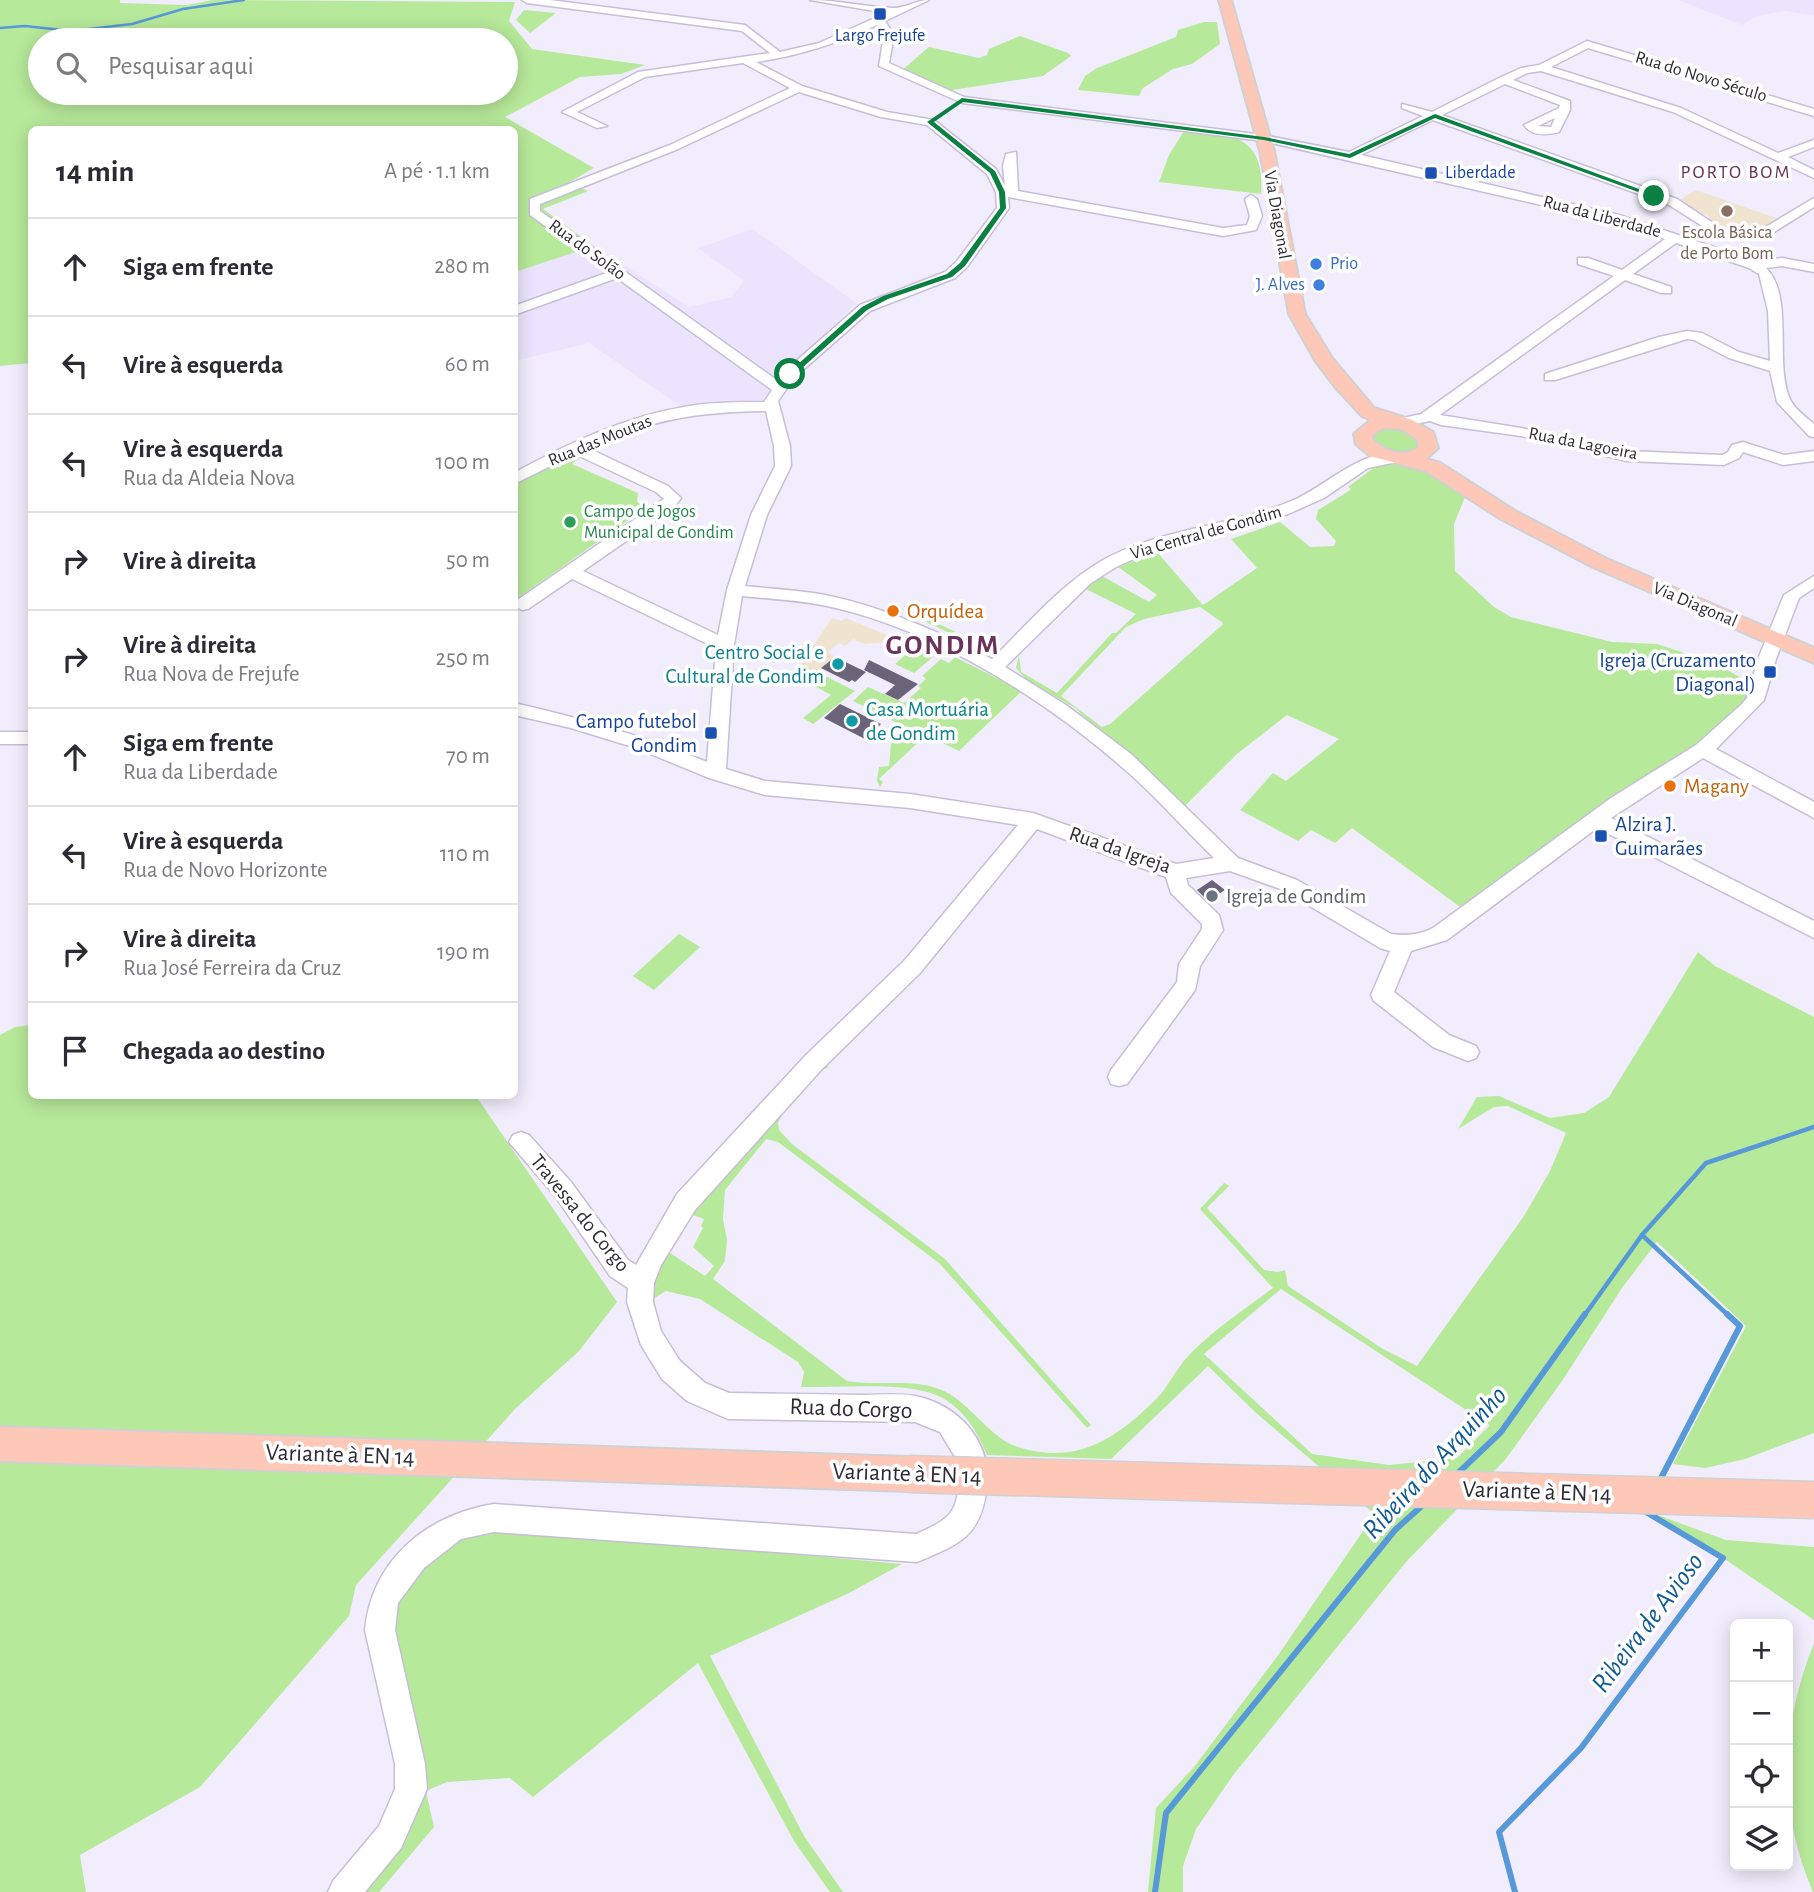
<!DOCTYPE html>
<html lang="pt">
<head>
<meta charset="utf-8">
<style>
  :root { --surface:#fff; --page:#f2f2f3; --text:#2b2b33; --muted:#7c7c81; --line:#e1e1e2 }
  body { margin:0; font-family:"Alegreya Sans",sans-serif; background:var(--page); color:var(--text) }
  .controls { position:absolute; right:21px; bottom:21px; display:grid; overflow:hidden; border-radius:10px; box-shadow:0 4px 18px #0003 }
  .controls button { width:63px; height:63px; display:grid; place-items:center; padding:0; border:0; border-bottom:2px solid var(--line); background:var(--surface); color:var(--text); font:35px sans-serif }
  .stop { position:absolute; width:21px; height:21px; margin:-16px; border:5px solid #0b8043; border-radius:50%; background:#fff }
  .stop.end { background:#0b8043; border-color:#fff; box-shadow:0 2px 7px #0008 }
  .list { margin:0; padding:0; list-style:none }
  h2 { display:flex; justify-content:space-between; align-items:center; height:91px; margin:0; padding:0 28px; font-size:30px }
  h2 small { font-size:23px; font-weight:400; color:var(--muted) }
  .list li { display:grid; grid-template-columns:46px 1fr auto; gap:21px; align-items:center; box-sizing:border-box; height:98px; padding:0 28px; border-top:2px solid var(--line) }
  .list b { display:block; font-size:26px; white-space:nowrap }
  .list p { margin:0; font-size:23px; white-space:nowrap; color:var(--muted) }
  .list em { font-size:23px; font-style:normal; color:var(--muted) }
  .icon { flex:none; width:38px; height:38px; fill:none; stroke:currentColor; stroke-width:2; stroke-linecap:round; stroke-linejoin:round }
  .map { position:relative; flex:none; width:1814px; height:1892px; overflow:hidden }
  .search { position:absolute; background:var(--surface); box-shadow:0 4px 18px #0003; left:28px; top:28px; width:490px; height:77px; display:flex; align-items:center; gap:18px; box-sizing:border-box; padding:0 24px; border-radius:38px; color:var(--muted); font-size:26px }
  .panel { position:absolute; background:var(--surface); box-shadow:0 4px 18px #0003; left:28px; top:126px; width:490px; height:973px; border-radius:10px }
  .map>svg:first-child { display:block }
  .built { fill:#ece4fe }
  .education { fill:#f0e4d0 }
  .green { fill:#b7e99a; fill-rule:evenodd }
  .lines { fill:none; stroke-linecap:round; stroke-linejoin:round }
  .stream-far2 { stroke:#5698d8; stroke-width:2.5 }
  .stream-far1 { stroke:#5698d8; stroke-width:4.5 }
  .stream { stroke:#5698d8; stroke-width:6 }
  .building { fill:#6b6379 }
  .minor-casing { stroke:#c6bed7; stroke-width:3 }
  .major-casing { stroke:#d1d0d3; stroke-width:4 }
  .minor { fill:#fff; fill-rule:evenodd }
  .major { fill:#fec8b9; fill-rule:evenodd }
  .major-bridge-casing { stroke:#d1d0d3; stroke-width:39; stroke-linecap:butt }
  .major-bridge { stroke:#fec8b9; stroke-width:36 }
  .route { fill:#0b8043 }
  .transit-dot { fill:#1a4fb4; stroke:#fff; stroke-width:2.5 }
  .education-dot { fill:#8d6e63; stroke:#fff; stroke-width:2.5 }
  .shop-dot { fill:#3f7fe0; stroke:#fff; stroke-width:2.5 }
  .leisure-dot { fill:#2e9e5b; stroke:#fff; stroke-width:2.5 }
  .food-dot { fill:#e8710a; stroke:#fff; stroke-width:2.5 }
  .culture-dot { fill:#0f9aa8; stroke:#fff; stroke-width:2.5 }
  .worship-dot { fill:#6b7280; stroke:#fff; stroke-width:2.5 }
  .labels { text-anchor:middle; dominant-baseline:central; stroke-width:7; stroke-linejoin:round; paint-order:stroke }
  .far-transit-label { font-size:18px; fill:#164399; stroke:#fff }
  .far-street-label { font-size:18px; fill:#2e2b35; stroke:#fff }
  .far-education-label { font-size:18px; fill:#785e54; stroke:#fff }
  .far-shop-label { font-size:18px; fill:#366cbe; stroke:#fff; text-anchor:start }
  .far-leisure-label { font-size:18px; fill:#27864d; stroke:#fff; text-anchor:start }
  .far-neighbourhood-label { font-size:19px; letter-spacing:2px; fill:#6b325e; stroke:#fff }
  .food-label { font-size:21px; fill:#c56008; stroke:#fff; text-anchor:start }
  .culture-label { font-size:21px; fill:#0d838f; stroke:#fff; text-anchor:end }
  .transit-label { font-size:21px; fill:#164399; stroke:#fff; text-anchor:end }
  .street-label { font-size:21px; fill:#2e2b35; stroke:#fff }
  .worship-label { font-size:21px; fill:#5b616d; stroke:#fff; text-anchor:start }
  .near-street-label { font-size:24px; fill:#2e2b35; stroke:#fff }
  .district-label { font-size:28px; font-weight:bold; letter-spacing:2px; fill:#6b325e; stroke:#fff }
  .near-water-label { font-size:28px; font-style:italic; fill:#105a95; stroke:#fff }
</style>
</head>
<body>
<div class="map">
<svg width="1814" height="1892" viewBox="0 0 1814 1892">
  <rect width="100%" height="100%" fill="#f2edfc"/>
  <g class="built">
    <path d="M1678 0H1814V16L1786 11 1757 16 1742 25Z"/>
    <path d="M753 229 856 303 780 379 760 403 683 408 589 343 515 361 514 272 594 246 689 307 731 297 744 281 698 248Z"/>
  </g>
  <g class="education">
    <path d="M1696 190 1779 219 1761 229 1749 231 1720 226 1708 219 1710 217 1678 201Z"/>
    <path d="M832 618 841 621 846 618 901 641 864 644 853 639 845 646 839 643 828 652 835 657 817 672 801 664Z"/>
  </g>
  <g class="green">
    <path d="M0 0H120V3L187 5 213 0 515 2 509 21 532 49 645 65 621 74 580 77 505 117 594 168 568 183 588 191 543 209 594 246 515 272 514 130H32L31 363 0 366ZM40 40H506V93H40Z"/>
    <path d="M524 10 556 13 530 33 516 20Z"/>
    <path d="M1204 22H1217L1220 44 1192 64 1173 69 1143 88 1139 96 1078 90 1085 76 1097 68 1176 37 1178 30Z"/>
    <path d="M1020 36 1068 53 1071 56 1043 76 946 91 901 71 929 47 979 58 987 55 989 49Z"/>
    <path d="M1184 131C1233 132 1265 137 1261 194L1159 182 1169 155Z"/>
    <path d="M1386 427H1400L1419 436V449C1403 456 1385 453 1372 439V435Z"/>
    <path d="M572 455 580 458 572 464 638 493 637 502 647 507 515 600V484L549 462Z"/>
    <path d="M1394 464 1429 473 1465 497 1454 524 1455 571 1494 607 1511 617 1612 642 1657 644 1715 663 1752 684 1744 704 1695 745 1557 836 1463 909 1352 828 1335 843 1311 830 1298 841 1240 810 1273 773 1286 781 1339 739 1287 715 1238 753 1184 807 1168 797 1075 708 1027 680 1016 668 1019 655 1021 672 1057 693 1112 633H1116L1136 614 1086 589 1102 576 1149 602 1157 595 1118 567 1157 552 1203 605 1257 568 1231 539 1280 522 1310 547 1334 546 1336 541 1316 519 1318 510 1349 491 1351 489 1348 487 1376 466ZM1200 607 1223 623 1222 625 1110 724 1102 727 1061 696 1126 627 1144 619Z"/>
    <path d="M930 620 975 641H993L997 648C992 655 987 656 979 654L973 644 926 622Z"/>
    <path d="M915 647 934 656 914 673 895 664Z"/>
    <path d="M955 657 1022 691 959 751 926 735 879 779 883 782 880 787 877 781 879 767 889 766 891 744 903 733 915 740 917 737 905 731 907 728 853 701 868 687 904 703 921 688 918 686 926 679 922 676 941 659 949 663Z"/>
    <path d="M801 664 855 691 813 724 803 718 831 695 794 675Z"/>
    <path d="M679 934 700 947 654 990 633 976Z"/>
    <path d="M1698 952 1715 966 1814 1017V1433L1745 1459 1705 1468 1673 1464 1746 1326 1657 1242 1622 1288 1562 1381 1505 1460 1406 1562 1234 1774 1196 1829 1183 1866V1892H1148L1156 1808 1194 1767 1279 1654 1363 1531 1378 1517 1255 1412 1208 1366 1111 1459 987 1455C976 1428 959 1402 931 1393 898 1382 837 1388 801 1387L804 1372 798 1362 700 1299 666 1291 651 1300 653 1268 667 1251 705 1276 714 1266 693 1247 703 1228 701 1226 704 1219 690 1214 710 1187 823 1061 829 1067C807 1076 789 1102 778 1123L779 1130 792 1144 945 1259 1091 1425 1087 1428 939 1263 778 1142 766 1139 725 1190 723 1219 727 1240 725 1261 713 1279 847 1381C880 1387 922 1376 951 1395 974 1409 992 1439 1018 1447 1077 1466 1118 1438 1158 1397 1170 1384 1177 1367 1190 1354 1214 1329 1245 1309 1273 1288L1200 1209 1224 1183 1229 1186 1207 1208 1264 1270 1278 1272 1285 1270 1288 1286 1383 1349 1417 1366 1524 1216 1550 1171 1566 1133 1508 1106 1494 1107 1458 1129 1477 1097 1499 1096 1550 1118 1584 1113 1609 1097ZM1281 1289 1489 1425V1426L1457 1458 1389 1465 1312 1454 1204 1354Z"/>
    <path d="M31 1025 32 1096H476L617 1302 579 1351 516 1408 356 1585 349 1616 200 1787 80 1855 86 1892H0V1035L15 1027Z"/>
    <path d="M1644 1510 1726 1540 1814 1547V1620L1723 1558Z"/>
    <path d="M503 1528 902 1564 849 1593 710 1656 804 1836 843 1892H830L794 1841 698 1663 533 1797 510 1778 447 1782 426 1791 434 1827 379 1892H356L403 1833 388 1634 396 1590 455 1537Z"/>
    <path d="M1814 1643V1892H1813C1777 1809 1781 1725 1814 1643Z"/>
  </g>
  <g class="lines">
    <path class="stream-far2" d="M0 28 25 26 71 31 132 24 183 9 244 0"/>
    <g class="stream-far1">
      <path d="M1642 1235 1729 1316"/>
      <path d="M1584 1316 1642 1235 1706 1163 1814 1127"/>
    </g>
    <g class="stream">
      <path d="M1456 1475 1501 1432 1585 1314"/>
      <path d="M1660 1480 1740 1326 1727 1314"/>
      <path d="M1155 1892 1166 1813 1395 1530 1424 1504"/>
      <path d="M1515 1892 1499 1832 1581 1748 1723 1558 1646 1512"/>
    </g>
  </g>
  <g class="building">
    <path d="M835 657 866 672 855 682 852 680 849 682 821 668Z"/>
    <path d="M869 660 918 684 898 700 885 694 895 685 864 670Z"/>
    <path d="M840 704 881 724 865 739 824 718Z"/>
    <path d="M1212 880 1225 890 1208 901 1197 890Z"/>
  </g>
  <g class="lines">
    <defs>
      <g id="minor">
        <path d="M522 0H550L745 25 780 52 819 43 886 13 810 0C838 0 864 7 892 8 904 9 916 0 929 0L885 21 894 35 889 63 964 97 1263 135 1349 152 1423 116 1402 108V104L1432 112 1499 78 1521 68 1539 65 1587 41 1814 109V116L1588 48 1551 67 1681 108 1778 153 1814 140V147L1788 157 1814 170V178L1673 112 1541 71 1527 73 1513 80 1570 101V110L1559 132C1547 135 1532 137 1524 125L1559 108 1560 105 1505 84 1442 115 1677 199 1725 231 1764 228 1814 198V207L1771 234 1723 239 1669 205 1433 120 1361 155 1619 215 1755 261 1782 258 1814 264V272L1782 266 1766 268C1795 296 1773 366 1791 401 1795 409 1807 418 1814 424V437L1809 436 1777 402 1770 371 1729 358 1694 340 1687 339 1555 380H1545V374L1659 337 1687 331 1702 333 1739 352 1770 361 1768 311 1759 274 1749 268 1676 243 1633 274 1671 287V293H1661L1625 280 1440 415 1521 428 1627 451 1722 455 1728 452 1732 445 1743 442 1784 455 1814 451V461L1783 465 1743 452 1739 458 1724 465 1627 461 1521 436 1441 425 1430 421 1399 427 1392 423 1394 420 1421 414 1614 276 1578 264V258H1588L1622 270 1665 239 1611 221 1263 141 962 103 879 66 884 35 877 25C835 44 802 55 756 62L802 86 887 112 934 120 996 169 1005 186 1003 166 1006 154 1016 152 1018 191 1223 228 1247 225 1250 216 1245 199 1251 195 1257 199 1262 216 1256 230 1223 236 1008 197 1009 208 967 267 955 278 870 311 795 377 778 401 790 446 791 466 767 515 745 586C772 589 799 590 825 595 884 607 939 632 992 659 1026 626 1061 584 1103 560 1161 528 1235 526 1296 499 1327 485 1365 446 1401 455L1404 458 1401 461 1368 468 1324 498 1288 514 1147 553 1116 567 1091 583 1005 667 1066 705 1131 754 1238 858 1297 880 1391 934C1406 936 1419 935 1433 928L1611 798 1696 745 1741 705 1747 698 1758 659 1784 595 1814 576V588L1799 598 1776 659 1764 700 1716 749 1814 802V818L1703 758 1611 818 1814 921V938L1597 828 1447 940 1411 951 1394 992 1449 1035 1476 1046 1479 1052 1476 1058 1468 1061 1433 1047 1374 1001 1371 995 1390 951 1380 948 1283 890 1230 871 1186 878 1188 885 1219 915 1223 930 1200 966 1195 990 1127 1084 1119 1086 1111 1084 1108 1077 1111 1070 1177 982 1179 964 1202 929V924L1171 893 1166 877 1037 829 920 973 822 1069 695 1210 661 1265 654 1283 653 1302 661 1331 680 1361 705 1383 729 1393C773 1394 817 1394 862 1395 879 1395 899 1393 915 1396 959 1405 991 1441 987 1486 981 1537 960 1544 917 1562L494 1532 461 1539 424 1568 398 1603 395 1630 425 1764 427 1789 401 1848 365 1892H328L333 1881 379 1826 395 1789V1764L365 1630C372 1559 427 1515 494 1504L916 1534C958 1516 956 1510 961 1467L940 1432 915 1422 728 1419 687 1401 662 1379 641 1345 627 1302 628 1288 610 1276 555 1196 509 1142 513 1135 521 1132 529 1135 571 1182 628 1260 636 1265 677 1194 806 1055 904 961 1018 825 910 808 765 795 709 778 636 748 571 728 514 715V703C581 718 644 736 707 762L716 648 572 579 528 609 522 610 514 606 516 601 664 499 656 492 575 454 514 484V473C567 444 624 417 684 407 710 402 737 402 764 402L772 390 617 278 514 315V306L609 272 530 215V199L670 145 790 88 743 63 645 77 577 112 607 126 597 128 562 112 638 72 770 53 742 31 527 3ZM799 92 881 117 927 125 987 174 996 192 997 208 957 261 945 272 860 305 785 371 778 381 540 211V204L678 149ZM1555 118 1551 127 1538 126ZM766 411 774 446 775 466 751 515 727 590 718 635 583 571 674 508 681 498 668 486 588 448C651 419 698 412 766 411ZM742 596C771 599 799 600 827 606 936 629 1049 702 1131 775 1160 801 1186 831 1214 858L1176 864 1033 813 910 794 765 781 726 769 734 645Z"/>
        <rect x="0" y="732" width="32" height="12"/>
      </g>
      <g id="major">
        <path d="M1219 0H1231L1274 151 1305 314 1332 358 1374 408 1412 420 1433 432 1438 448 1426 459 1440 463 1515 511 1607 559 1814 648V663L1593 567 1501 519 1426 471 1370 456 1356 444 1354 434 1371 420 1362 416 1336 388 1315 360 1289 314 1260 151ZM1383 428 1401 429 1417 439 1419 447C1404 458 1385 452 1372 439V435Z"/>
        <path d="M0 1427 909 1457 921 1462 926 1474 921 1486 909 1491 0 1461Z"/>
      </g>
    </defs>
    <use href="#minor" class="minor-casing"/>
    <use href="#major" class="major-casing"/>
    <use href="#minor" class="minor"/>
    <use href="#major" class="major"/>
    <defs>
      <path id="major-bridge" d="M909 1474 1814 1500"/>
    </defs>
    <use href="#major-bridge" class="major-bridge-casing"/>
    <use href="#major-bridge" class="major-bridge"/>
  </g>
  <path class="route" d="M962 98 1264 137 1349 154 1435 114 1658 196 1652 197 1435 118 1350 158 1264 140 963 102 934 122 995 171 1005 192 1006 208 965 266 952 277 888 299 867 310 793 376H788V373L862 307 883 296 947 274 960 263 1000 208 999 192 990 173 927 122Z"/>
  <g class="transit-dot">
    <rect x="873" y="7" width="14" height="14" rx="3.5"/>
    <rect x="1424" y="166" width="14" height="14" rx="3.5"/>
    <rect x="1763" y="665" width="14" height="14" rx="3.5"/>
    <rect x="704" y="726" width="14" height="14" rx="3.5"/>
    <rect x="1594" y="829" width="14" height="14" rx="3.5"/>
  </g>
  <circle class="education-dot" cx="1727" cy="211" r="7"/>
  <g class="shop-dot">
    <circle cx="1316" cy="264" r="7"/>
    <circle cx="1319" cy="285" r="7"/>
  </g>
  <circle class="leisure-dot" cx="570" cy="522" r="7"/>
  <g class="food-dot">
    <circle cx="893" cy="611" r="7"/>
    <circle cx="1670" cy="786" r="7"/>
  </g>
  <g class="culture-dot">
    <circle cx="838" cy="664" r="7"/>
    <circle cx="852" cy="721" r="7"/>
  </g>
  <circle class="worship-dot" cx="1212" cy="896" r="7"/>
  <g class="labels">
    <g class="far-transit-label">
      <text x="880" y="36">Largo Frejufe</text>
      <text x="1445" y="173" text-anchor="start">Liberdade</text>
    </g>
    <g class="far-street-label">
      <text transform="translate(1701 77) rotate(17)">Rua do Novo Século</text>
      <text transform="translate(1277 215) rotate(80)">Via Diagonal</text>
      <text transform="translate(1602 217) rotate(15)">Rua da Liberdade</text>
      <text transform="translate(587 250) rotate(36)">Rua do Solão</text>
      <text transform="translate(600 441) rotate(-22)">Rua das Moutas</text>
      <text transform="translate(1583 444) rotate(11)">Rua da Lagoeira</text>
      <text transform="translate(1206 533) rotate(-16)">Via Central de Gondim</text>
      <text transform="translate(1695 605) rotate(23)">Via Diagonal</text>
    </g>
    <g class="far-education-label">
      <text x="1727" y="233">Escola Básica<tspan x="1727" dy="21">de Porto Bom</tspan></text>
    </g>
    <g class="far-shop-label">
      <text x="1330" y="264">Prio</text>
      <text x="1305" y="285" text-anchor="end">J. Alves</text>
    </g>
    <g class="far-leisure-label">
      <text x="584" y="512">Campo de Jogos<tspan x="584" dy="21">Municipal de Gondim</tspan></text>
    </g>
    <g class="far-neighbourhood-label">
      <text x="1736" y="172">PORTO BOM</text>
    </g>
    <g class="food-label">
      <text x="907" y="611">Orquídea</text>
      <text x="1684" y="786">Magany</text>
    </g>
    <g class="culture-label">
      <text x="824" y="652">Centro Social e<tspan x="824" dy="24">Cultural de Gondim</tspan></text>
      <text x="866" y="709" text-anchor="start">Casa Mortuária<tspan x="866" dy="24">de Gondim</tspan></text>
    </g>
    <g class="transit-label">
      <text x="1756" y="660">Igreja (Cruzamento<tspan x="1756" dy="24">Diagonal)</tspan></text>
      <text x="697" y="721">Campo futebol<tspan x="697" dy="24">Gondim</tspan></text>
      <text x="1615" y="824" text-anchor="start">Alzira J.<tspan x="1615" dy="24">Guimarães</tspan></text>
    </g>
    <g class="street-label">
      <text transform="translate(1120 850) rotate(19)">Rua da Igreja</text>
      <text transform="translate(580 1213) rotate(51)">Travessa do Corgo</text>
    </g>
    <g class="worship-label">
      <text x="1226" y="896">Igreja de Gondim</text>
    </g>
    <g class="near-street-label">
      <text transform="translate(851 1409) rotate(2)">Rua do Corgo</text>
      <text transform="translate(340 1455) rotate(2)">Variante à EN 14</text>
      <text transform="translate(907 1474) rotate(2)">Variante à EN 14</text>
      <text transform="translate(1537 1492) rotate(2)">Variante à EN 14</text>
    </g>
    <g class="district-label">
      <text x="943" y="646">GONDIM</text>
    </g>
    <g class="near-water-label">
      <text transform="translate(1435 1463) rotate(-47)">Ribeira do Arquinho</text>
      <text transform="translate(1648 1623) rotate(-53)">Ribeira de Avioso</text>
    </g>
  </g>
</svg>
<div class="controls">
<button>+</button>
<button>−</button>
<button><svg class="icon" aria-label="locate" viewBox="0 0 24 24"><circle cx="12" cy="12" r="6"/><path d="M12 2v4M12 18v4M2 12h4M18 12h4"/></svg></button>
<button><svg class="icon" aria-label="layers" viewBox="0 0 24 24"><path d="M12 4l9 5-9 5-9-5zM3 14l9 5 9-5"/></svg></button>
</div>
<div class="stop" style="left:790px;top:374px"></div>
<div class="stop end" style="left:1654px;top:196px"></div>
<div class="search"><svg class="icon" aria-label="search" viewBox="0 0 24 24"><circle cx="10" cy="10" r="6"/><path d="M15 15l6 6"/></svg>Pesquisar aqui</div>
<section class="panel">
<h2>14 min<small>A pé · 1.1 km</small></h2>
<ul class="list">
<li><svg class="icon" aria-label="ahead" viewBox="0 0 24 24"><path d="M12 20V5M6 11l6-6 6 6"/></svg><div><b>Siga em frente</b></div><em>280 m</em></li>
<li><svg class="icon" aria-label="left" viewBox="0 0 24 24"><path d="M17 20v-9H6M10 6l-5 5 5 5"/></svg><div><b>Vire à esquerda</b></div><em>60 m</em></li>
<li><svg class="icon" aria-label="left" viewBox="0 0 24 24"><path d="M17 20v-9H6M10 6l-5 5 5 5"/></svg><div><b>Vire à esquerda</b><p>Rua da Aldeia Nova</p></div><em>100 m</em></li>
<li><svg class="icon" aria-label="right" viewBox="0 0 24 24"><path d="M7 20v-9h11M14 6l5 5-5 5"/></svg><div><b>Vire à direita</b></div><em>50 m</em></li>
<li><svg class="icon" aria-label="right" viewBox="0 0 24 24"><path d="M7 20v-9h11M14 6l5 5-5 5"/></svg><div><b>Vire à direita</b><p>Rua Nova de Frejufe</p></div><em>250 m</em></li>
<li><svg class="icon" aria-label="ahead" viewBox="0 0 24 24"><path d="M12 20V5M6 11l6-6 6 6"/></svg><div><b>Siga em frente</b><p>Rua da Liberdade</p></div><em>70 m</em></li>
<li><svg class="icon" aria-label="left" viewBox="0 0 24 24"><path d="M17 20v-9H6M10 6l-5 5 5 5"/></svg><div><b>Vire à esquerda</b><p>Rua de Novo Horizonte</p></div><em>110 m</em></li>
<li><svg class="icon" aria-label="right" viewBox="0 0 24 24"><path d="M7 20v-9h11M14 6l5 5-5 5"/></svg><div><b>Vire à direita</b><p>Rua José Ferreira da Cruz</p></div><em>190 m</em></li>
<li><svg class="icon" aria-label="arrive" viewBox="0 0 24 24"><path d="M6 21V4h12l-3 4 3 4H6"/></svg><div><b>Chegada ao destino</b></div></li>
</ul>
</section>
</div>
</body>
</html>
